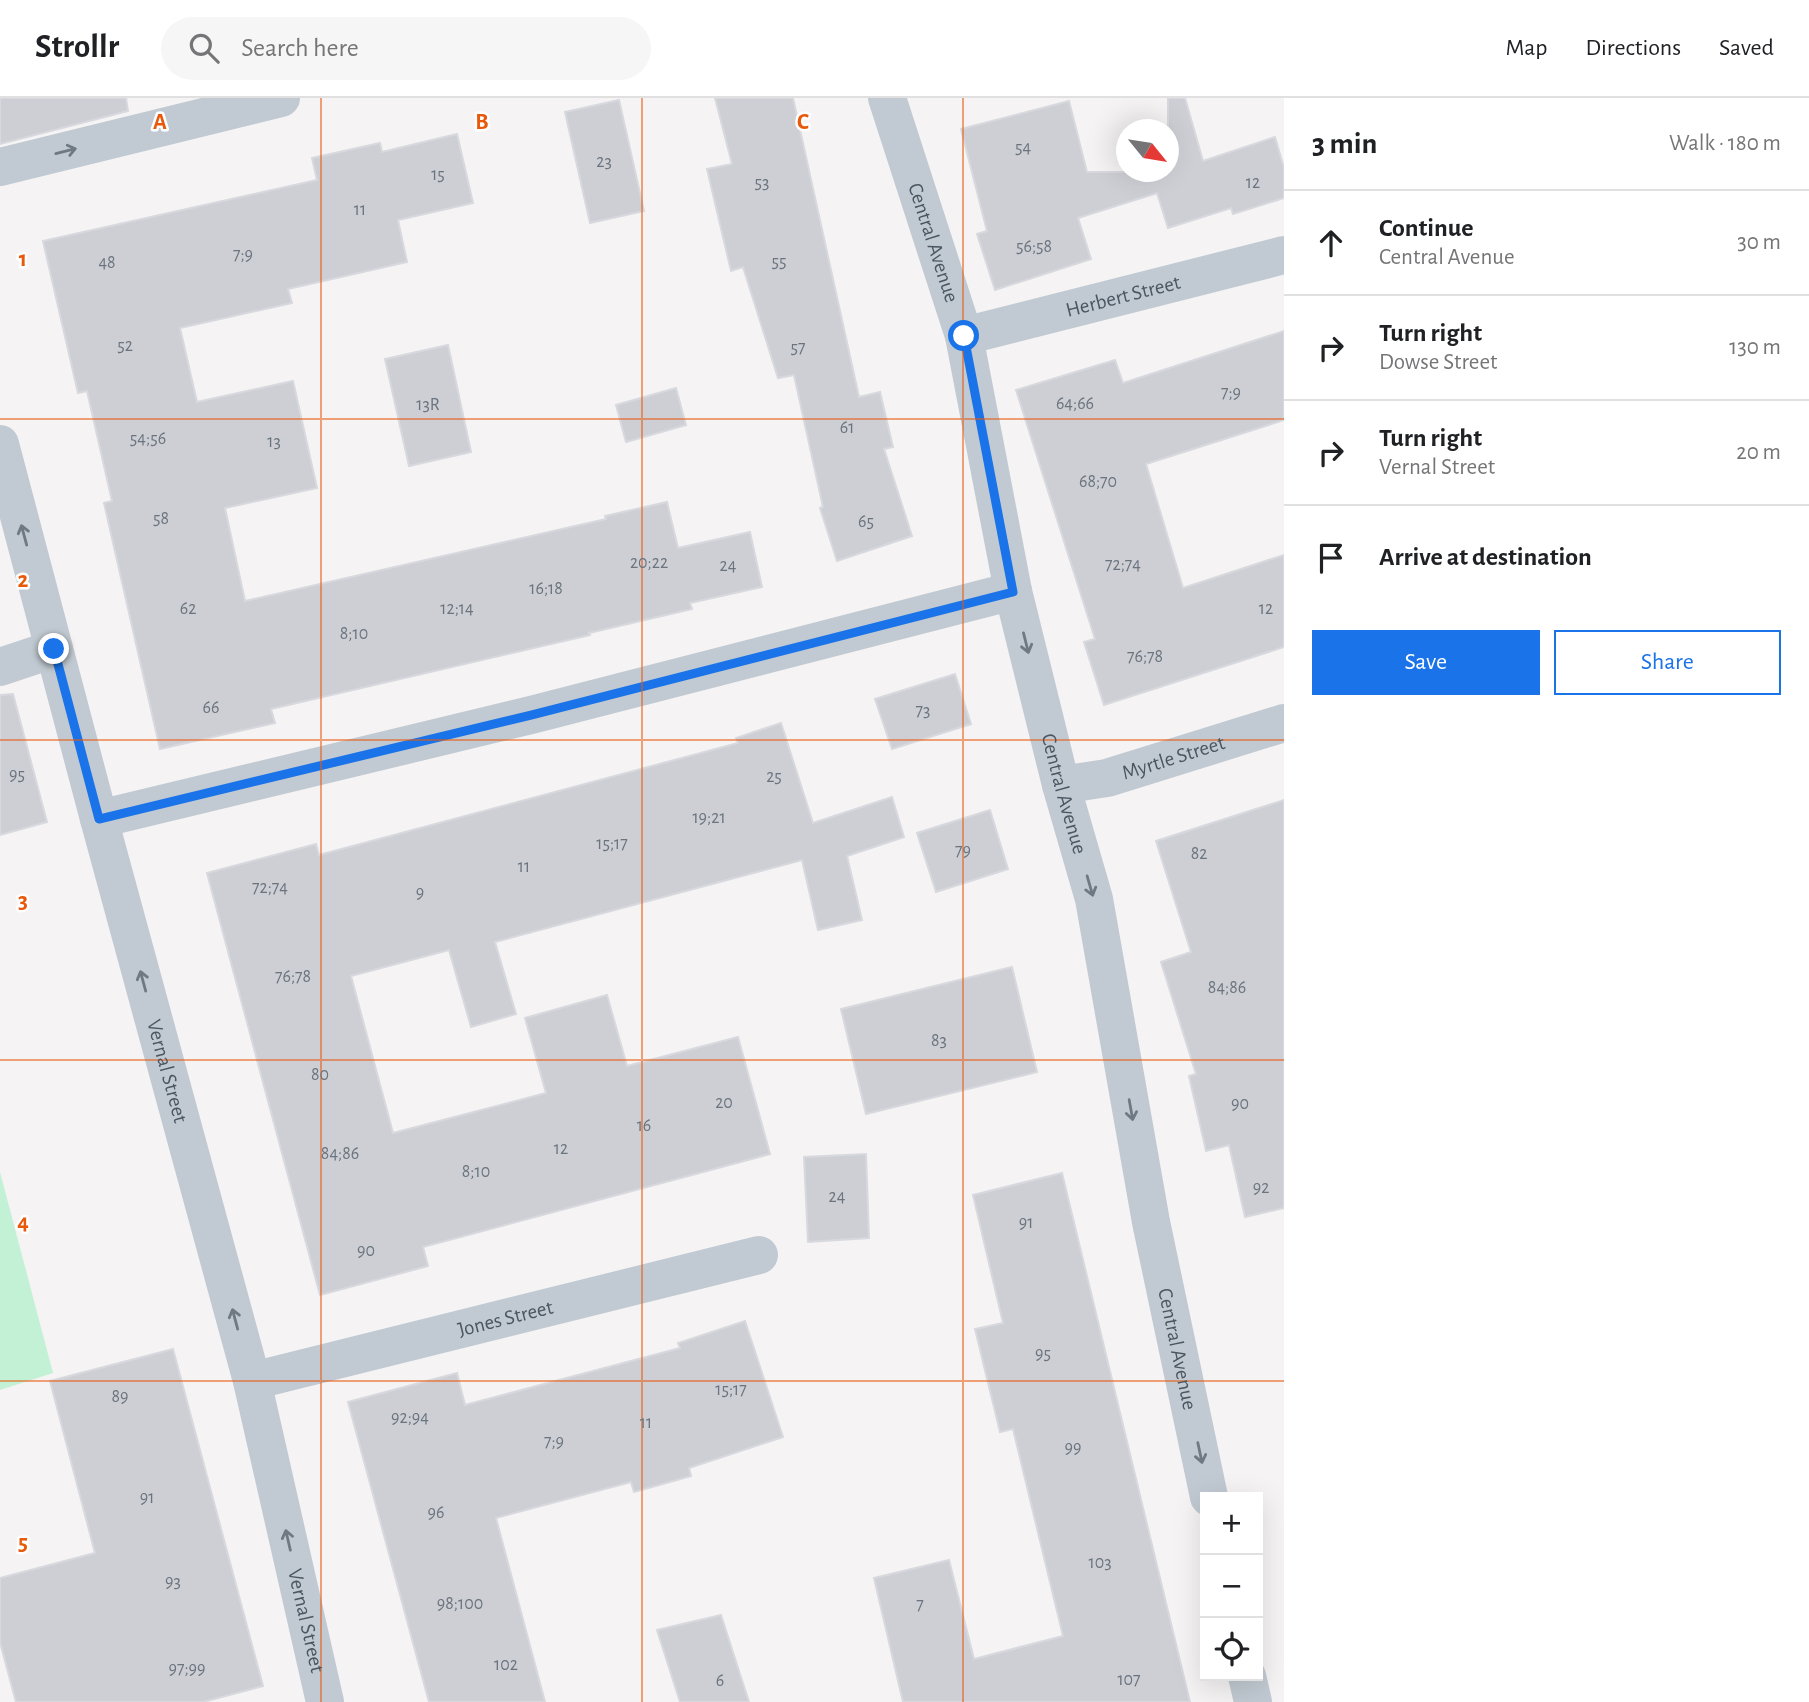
<!DOCTYPE html>
<html lang="en">
<head>
<meta charset="utf-8">
<style>
  :root { --surface:#fff; --page:#f6f6f6; --text:#202124; --muted:#757577; --line:#e0e0e0; --accent:#1a73e8 }
  body { margin:0; font-family:"Alegreya Sans",sans-serif; background:var(--page); color:var(--text) }
  .controls { position:absolute; right:21px; bottom:21px; display:grid; overflow:hidden; border-radius:0px; box-shadow:0 7px 28px #0002 }
  .controls button { width:63px; height:63px; display:grid; place-items:center; padding:0; border:0; border-bottom:2px solid var(--line); background:var(--surface); color:var(--text); font:35px sans-serif }
  .compass { position:absolute; left:1116px; top:21px; width:63px; height:63px; border-radius:50%; background:var(--surface); box-shadow:0 7px 28px #0002; rotate:120deg }
  .stop { position:absolute; width:21px; height:21px; margin:-16px; border:5px solid #1a73e8; border-radius:50%; background:#fff }
  .stop.end { background:#1a73e8; border-color:#fff; box-shadow:0 2px 7px #0008 }
  .list { margin:0; padding:0; list-style:none }
  h2 { display:flex; justify-content:space-between; align-items:center; height:91px; margin:0; padding:0 28px; font-size:30px }
  h2 small { font-size:23px; font-weight:400; color:var(--muted) }
  .list li { display:grid; grid-template-columns:46px 1fr auto; gap:21px; align-items:center; box-sizing:border-box; height:105px; padding:0 28px; border-top:2px solid var(--line) }
  .list b { display:block; font-size:26px; white-space:nowrap }
  .list p { margin:0; font-size:23px; white-space:nowrap; color:var(--muted) }
  .list em { font-size:23px; font-style:normal; color:var(--muted) }
  .actions { display:flex; gap:14px; padding:21px 28px }
  .actions a { flex:1; padding:16px 0; border:2px solid var(--accent); border-radius:0px; text-align:center; font-size:24px; color:var(--accent) }
  .actions .main { background:var(--accent); color:#fff }
  .icon { flex:none; width:38px; height:38px; fill:none; stroke:currentColor; stroke-width:2; stroke-linecap:round; stroke-linejoin:round }
  .map { position:relative; flex:none; width:1284px; height:1604px; overflow:hidden }
  header { display:flex; align-items:center; gap:42px; box-sizing:border-box; height:98px; padding:0 35px; background:var(--surface); border-bottom:2px solid var(--line) }
  header strong { font-size:33px }
  nav { display:flex; gap:38px; margin-inline-start:auto; font-size:24px }
  .search { width:490px; height:63px; background:var(--page); display:flex; align-items:center; gap:18px; box-sizing:border-box; padding:0 24px; border-radius:38px; color:var(--muted); font-size:26px }
  main { display:flex }
  aside { flex:1; background:var(--surface) }
  .map>svg:first-child { display:block }
  .green { fill:#c3f1d5 }
  .building { fill:#cdcfd5; stroke:#d7d9de; stroke-width:2 }
  .lines { fill:none; stroke-linecap:round; stroke-linejoin:round }
  .minor { stroke:#c1cad2; stroke-width:38 }
  .tertiary { stroke:#c1cad2; stroke-width:38 }
  .oneway { stroke:#6e7983 }
  .route { stroke:#1a73e8; stroke-width:9 }
  .grid { fill:none; stroke:#e8590c; stroke-width:2; stroke-opacity:0.55 }
  .labels { text-anchor:middle; dominant-baseline:central; stroke-width:5; stroke-linejoin:round; paint-order:stroke }
  .number-label { font-size:18px; fill:#6b747e }
  .street-label { font-size:21px; fill:#4a5661; stroke:#fff }
  .grid-label { font-size:23px; text-anchor:middle; font-weight:bold; fill:#e8590c; stroke:#fff; stroke-width:5; stroke-linejoin:round; paint-order:stroke }
</style>
</head>
<body>
<header>
<strong>Strollr</strong>
<div class="search"><svg class="icon" aria-label="search" viewBox="0 0 24 24"><circle cx="10" cy="10" r="6"/><path d="M15 15l6 6"/></svg>Search here</div>
<nav><a>Map</a><a>Directions</a><a>Saved</a></nav>
</header>
<main>
<div class="map">
<svg width="1284" height="1604" viewBox="0 0 1284 1604">
  <rect width="100%" height="100%" fill="#f5f3f3"/>
  <path class="green" d="M0 1074 53 1275 0 1292Z"/>
  <g class="building">
    <path d="M0 0H126L128 13 0 46Z"/>
    <path d="M715 0H793L859 299 880 294 893 349 884 351 912 438 837 463 820 410 823 409 794 277 778 280 743 169 731 173 707 71 732 66Z"/>
    <path d="M1168 0H1185L1203 63 1275 39 1284 70V100L1233 116 1231 110 1168 130 1157 95 1078 120 1091 161 995 192 977 136 987 133 961 31 1069 3 1087 74H1168Z"/>
    <path d="M619 2 644 113 590 125 565 14Z"/>
    <path d="M457 36 473 105 398 122 407 164 288 191 292 205 180 230 197 304 293 283 317 390 225 410 245 503 606 421 605 418 667 404 678 450 750 434 762 489 690 505 692 511 589 535 590 537 271 611 275 625 160 651 104 405 112 403 87 293 78 295 43 143 317 82 312 60 380 45 382 54Z"/>
    <path d="M1284 233V322L1146 366 1183 490 1284 457V549L1104 607 1084 544 1095 541 1016 292 1115 262 1123 285Z"/>
    <path d="M448 247 471 354 409 368 385 261Z"/>
    <path d="M676 290 686 327 626 344 616 307Z"/>
    <path d="M955 576 971 626 892 651 875 601Z"/>
    <path d="M13 596 47 724 0 737V597Z"/>
    <path d="M781 625 813 725 892 699 904 739 847 758 862 822 818 832 802 762 495 844 516 916 471 929 449 852 351 878 393 1035 546 995 525 920 607 897 627 968 738 939 770 1056 423 1149 428 1168 320 1197 207 775 316 746 319 757 738 645 736 640Z"/>
    <path d="M1284 702V1110L1245 1119 1229 1047 1206 1053 1189 978 1196 976 1161 864 1191 854 1156 743Z"/>
    <path d="M990 712 1008 771 936 794 917 735Z"/>
    <path d="M1012 869 1037 974 866 1016 841 911Z"/>
    <path d="M866 1056 869 1140 808 1144 804 1059Z"/>
    <path d="M1062 1075 1190 1604H903L874 1480 949 1462 974 1561 1063 1538 1013 1331 1000 1334 975 1231 1003 1225 973 1097Z"/>
    <path d="M745 1223 783 1339 689 1370 691 1378 634 1394 631 1384 496 1420 545 1604H429L348 1304 457 1275 465 1307 680 1250 678 1245Z"/>
    <path d="M173 1251 263 1588 203 1604H16L0 1544V1480L95 1455 50 1283Z"/>
    <path d="M721 1517 749 1604H680L657 1532Z"/>
  </g>
  <g class="lines">
    <g class="minor">
      <path d="M0 69 281 0"/>
      <path id="s1" d="M964 238 1284 157"/>
      <path id="s2" d="M0 346 99 721 252 1283 325 1604"/>
      <path d="M0 569 54 551"/>
      <path id="s3" d="M1061 687 1107 680 1284 625"/>
      <path d="M99 721 531 617 1013 493"/>
      <path id="s4" d="M252 1283 759 1157"/>
    </g>
    <g class="tertiary">
      <path id="s5" d="M887 0 964 238 1013 493 1061 687 1094 801 1151 1124 1209 1399"/>
      <path d="M1247 1578 1253 1604"/>
    </g>
  </g>
  <defs><path id="oneway-shaft" d="M-6 0H5M1.5-3L5.5 0L1.5 3" fill="none" stroke-width="1.6" stroke-linecap="round" stroke-linejoin="round" transform="scale(1.75)"/></defs>
  <g class="oneway">
    <use href="#oneway-shaft" transform="translate(66 53) rotate(-14)"/>
    <use href="#oneway-shaft" transform="translate(24 437) rotate(-105)"/>
    <use href="#oneway-shaft" transform="translate(1026 545) rotate(76)"/>
    <use href="#oneway-shaft" transform="translate(1090 788) rotate(74)"/>
    <use href="#oneway-shaft" transform="translate(143 883) rotate(-105)"/>
    <use href="#oneway-shaft" transform="translate(1131 1012) rotate(80)"/>
    <use href="#oneway-shaft" transform="translate(235 1221) rotate(-105)"/>
    <use href="#oneway-shaft" transform="translate(1200 1355) rotate(78)"/>
    <use href="#oneway-shaft" transform="translate(288 1442) rotate(-103)"/>
  </g>
  <g class="lines">
    <path class="route" d="M54 551 99 721 531 617 1013 494 964 238"/>
  </g>
  <path class="grid" d="M321 0V1604M642 0V1604M963 0V1604M0 321H1284M0 642H1284M0 962H1284M0 1283H1284"/>
  <g class="labels">
    <g class="number-label">
      <text x="1023" y="50">54</text>
      <text x="604" y="64">23</text>
      <text x="438" y="77">15</text>
      <text x="762" y="85">53</text>
      <text x="1253" y="85">12</text>
      <text x="360" y="112">11</text>
      <text x="1034" y="149">56;58</text>
      <text x="243" y="157">7;9</text>
      <text x="779" y="164">55</text>
      <text x="107" y="165">48</text>
      <text x="125" y="248">52</text>
      <text x="798" y="250">57</text>
      <text x="1231" y="295">7;9</text>
      <text x="1075" y="306">64;66</text>
      <text x="428" y="307">13R</text>
      <text x="847" y="330">61</text>
      <text x="148" y="341">54;56</text>
      <text x="274" y="344">13</text>
      <text x="1098" y="384">68;70</text>
      <text x="161" y="421">58</text>
      <text x="866" y="424">65</text>
      <text x="649" y="465">20;22</text>
      <text x="1123" y="467">72;74</text>
      <text x="728" y="468">24</text>
      <text x="546" y="491">16;18</text>
      <text x="188" y="511">62</text>
      <text x="457" y="511">12;14</text>
      <text x="1266" y="511">12</text>
      <text x="354" y="536">8;10</text>
      <text x="1145" y="559">76;78</text>
      <text x="211" y="610">66</text>
      <text x="923" y="613">73</text>
      <text x="17" y="677">95</text>
      <text x="774" y="679">25</text>
      <text x="709" y="720">19;21</text>
      <text x="612" y="746">15;17</text>
      <text x="963" y="753">79</text>
      <text x="1199" y="756">82</text>
      <text x="524" y="769">11</text>
      <text x="270" y="790">72;74</text>
      <text x="420" y="795">9</text>
      <text x="293" y="879">76;78</text>
      <text x="1227" y="890">84;86</text>
      <text x="939" y="943">83</text>
      <text x="320" y="977">80</text>
      <text x="724" y="1005">20</text>
      <text x="1240" y="1006">90</text>
      <text x="644" y="1028">16</text>
      <text x="561" y="1051">12</text>
      <text x="340" y="1056">84;86</text>
      <text x="476" y="1074">8;10</text>
      <text x="1261" y="1090">92</text>
      <text x="837" y="1099">24</text>
      <text x="1026" y="1125">91</text>
      <text x="366" y="1153">90</text>
      <text x="1043" y="1256">95</text>
      <text x="731" y="1292">15;17</text>
      <text x="120" y="1299">89</text>
      <text x="410" y="1320">92;94</text>
      <text x="646" y="1325">11</text>
      <text x="554" y="1344">7;9</text>
      <text x="1073" y="1350">99</text>
      <text x="147" y="1400">91</text>
      <text x="436" y="1415">96</text>
      <text x="1100" y="1465">103</text>
      <text x="173" y="1484">93</text>
      <text x="460" y="1506">98;100</text>
      <text x="920" y="1507">7</text>
      <text x="506" y="1567">102</text>
      <text x="187" y="1571">97;99</text>
      <text x="1129" y="1582">107</text>
      <text x="720" y="1583">6</text>
    </g>
    <g class="street-label">
      <text stroke="none"><textPath href="#s5" startOffset="152">Central Avenue</textPath></text>
      <text stroke="none"><textPath href="#s1" startOffset="164">Herbert Street</textPath></text>
      <text stroke="none"><textPath href="#s3" startOffset="116">Myrtle Street</textPath></text>
      <text stroke="none"><textPath href="#s5" startOffset="719">Central Avenue</textPath></text>
      <text stroke="none"><textPath href="#s2" startOffset="649">Vernal Street</textPath></text>
      <text stroke="none"><textPath href="#s4" startOffset="261">Jones Street</textPath></text>
      <text stroke="none"><textPath href="#s5" startOffset="1286">Central Avenue</textPath></text>
      <text stroke="none"><textPath href="#s2" startOffset="1216">Vernal Street</textPath></text>
    </g>
  </g>
  <g class="grid-label">
    <text x="160" y="31">A</text>
    <text x="482" y="31">B</text>
    <text x="803" y="31">C</text>
    <text x="23" y="168">1</text>
    <text x="23" y="489">2</text>
    <text x="23" y="810">3</text>
    <text x="23" y="1131">4</text>
    <text x="23" y="1452">5</text>
  </g>
</svg>
<div class="controls">
<button>+</button>
<button>−</button>
<button><svg class="icon" aria-label="locate" viewBox="0 0 24 24"><circle cx="12" cy="12" r="6"/><path d="M12 2v4M12 18v4M2 12h4M18 12h4"/></svg></button>
</div>
<svg class="compass" viewBox="-18 -18 36 36"><path d="M0-13l5 13h-10z" fill="#e53935"/><path d="M0 13l5-13h-10z" fill="#757577"/></svg>
<div class="stop" style="left:964px;top:238px"></div>
<div class="stop end" style="left:54px;top:551px"></div>
</div>
<aside>
<h2>3 min<small>Walk · 180 m</small></h2>
<ul class="list">
<li><svg class="icon" aria-label="ahead" viewBox="0 0 24 24"><path d="M12 20V5M6 11l6-6 6 6"/></svg><div><b>Continue</b><p>Central Avenue</p></div><em>30 m</em></li>
<li><svg class="icon" aria-label="right" viewBox="0 0 24 24"><path d="M7 20v-9h11M14 6l5 5-5 5"/></svg><div><b>Turn right</b><p>Dowse Street</p></div><em>130 m</em></li>
<li><svg class="icon" aria-label="right" viewBox="0 0 24 24"><path d="M7 20v-9h11M14 6l5 5-5 5"/></svg><div><b>Turn right</b><p>Vernal Street</p></div><em>20 m</em></li>
<li><svg class="icon" aria-label="arrive" viewBox="0 0 24 24"><path d="M6 21V4h12l-3 4 3 4H6"/></svg><div><b>Arrive at destination</b></div></li>
</ul>
<div class="actions"><a class="main">Save</a><a>Share</a></div>
</aside>
</main>
</body>
</html>
